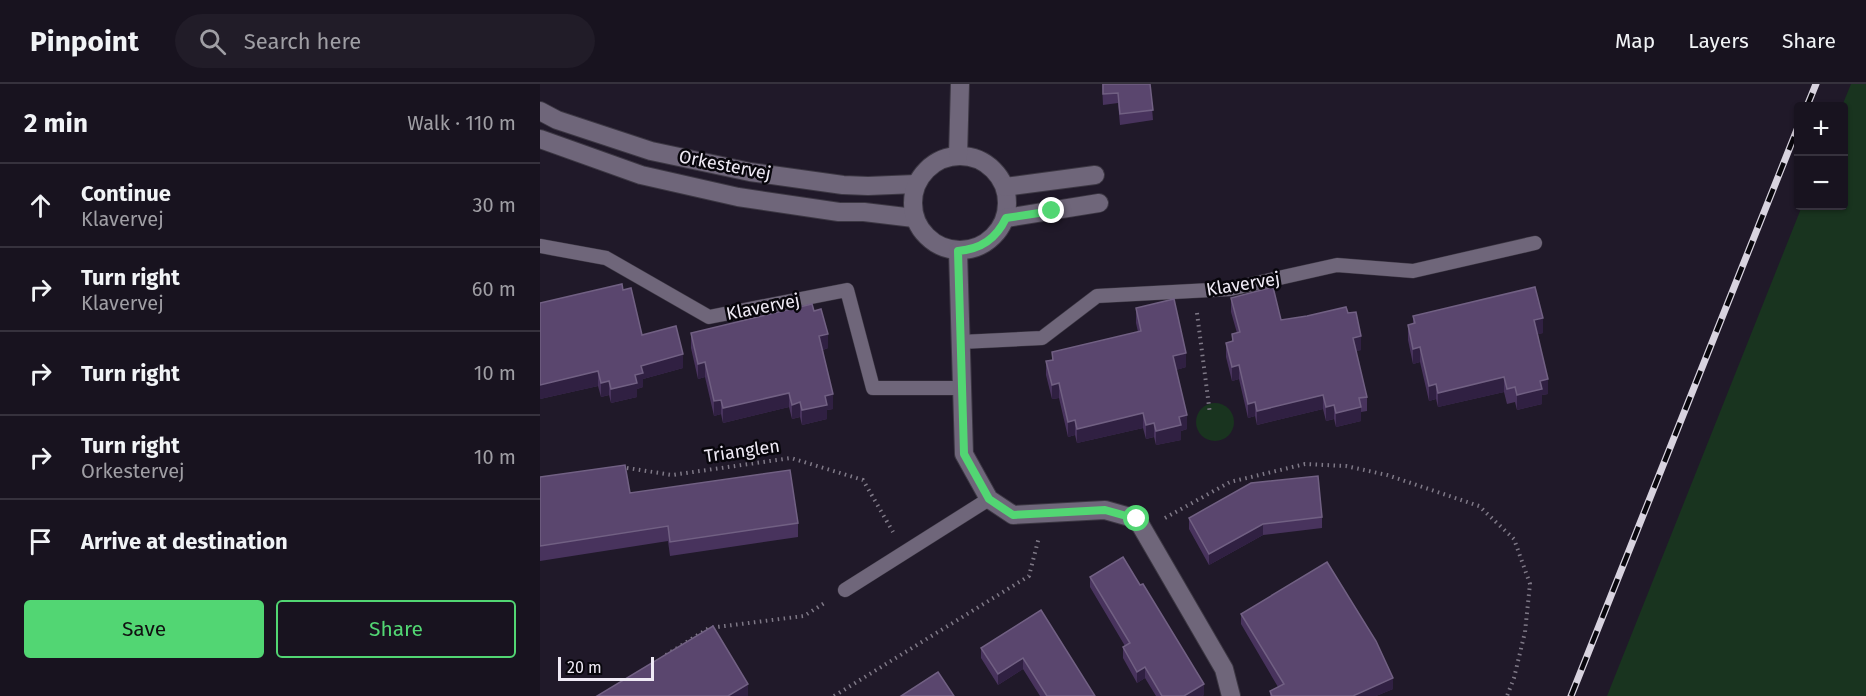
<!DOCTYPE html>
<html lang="en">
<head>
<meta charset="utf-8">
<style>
  :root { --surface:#18131f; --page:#211c28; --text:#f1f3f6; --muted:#9f9ea4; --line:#36323d; --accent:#52d673 }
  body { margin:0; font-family:"Fira Sans",sans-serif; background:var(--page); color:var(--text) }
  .controls { position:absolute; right:18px; top:18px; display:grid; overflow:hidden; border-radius:6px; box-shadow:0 2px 4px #0004 }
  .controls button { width:54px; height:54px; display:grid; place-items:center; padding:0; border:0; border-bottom:2px solid var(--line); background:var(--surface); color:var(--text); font:30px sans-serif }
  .scale { position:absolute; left:18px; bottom:15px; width:96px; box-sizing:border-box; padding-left:6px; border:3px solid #efeaf5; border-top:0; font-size:16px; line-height:21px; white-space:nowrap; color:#efeaf5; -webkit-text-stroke:4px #08060c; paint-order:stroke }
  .stop { position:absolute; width:18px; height:18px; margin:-14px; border:4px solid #52d673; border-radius:50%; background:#fff }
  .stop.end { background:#52d673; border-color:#fff; box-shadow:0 2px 6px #0008 }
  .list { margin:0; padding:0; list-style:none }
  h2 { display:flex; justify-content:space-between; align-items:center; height:78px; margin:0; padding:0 24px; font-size:26px }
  h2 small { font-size:20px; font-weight:400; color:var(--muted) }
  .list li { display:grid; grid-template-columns:39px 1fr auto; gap:18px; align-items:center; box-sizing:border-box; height:84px; padding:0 24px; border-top:2px solid var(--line) }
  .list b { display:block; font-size:22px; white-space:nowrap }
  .list p { margin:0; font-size:20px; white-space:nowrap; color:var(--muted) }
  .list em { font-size:20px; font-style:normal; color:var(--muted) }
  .actions { display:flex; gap:12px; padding:18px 24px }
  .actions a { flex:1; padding:14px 0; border:2px solid var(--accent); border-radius:6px; text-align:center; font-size:21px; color:var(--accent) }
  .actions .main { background:var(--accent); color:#111 }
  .icon { flex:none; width:33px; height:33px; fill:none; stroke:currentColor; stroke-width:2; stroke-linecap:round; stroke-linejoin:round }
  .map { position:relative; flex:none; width:1326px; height:612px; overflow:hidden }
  header { display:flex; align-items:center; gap:36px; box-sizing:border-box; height:84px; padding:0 30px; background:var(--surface); border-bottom:2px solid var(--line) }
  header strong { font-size:28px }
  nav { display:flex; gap:33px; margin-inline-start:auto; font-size:21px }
  .search { width:420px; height:54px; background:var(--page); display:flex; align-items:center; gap:15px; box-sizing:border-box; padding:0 21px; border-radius:33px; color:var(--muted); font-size:22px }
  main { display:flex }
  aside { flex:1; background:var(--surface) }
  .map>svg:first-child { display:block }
  .green { fill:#19341f }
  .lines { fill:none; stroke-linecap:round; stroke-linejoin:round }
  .lane-casing { stroke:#3c3743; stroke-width:15 }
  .street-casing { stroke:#3c3743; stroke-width:20 }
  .path { stroke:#7f7987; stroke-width:4; stroke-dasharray:1.5 4.5; stroke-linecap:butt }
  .lane { stroke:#6f667a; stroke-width:14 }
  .street { stroke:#6f667a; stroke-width:18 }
  .rail-casing { stroke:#d8d3df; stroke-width:7 }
  .rail { stroke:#08060c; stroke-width:4.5; stroke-dasharray:14; stroke-linecap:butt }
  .wall { fill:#48335d }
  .shaded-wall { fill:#302042 }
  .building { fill:#5a466e; stroke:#716083; stroke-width:1.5 }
  .route { stroke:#52d673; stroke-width:8 }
  .labels { text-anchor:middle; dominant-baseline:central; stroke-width:5; stroke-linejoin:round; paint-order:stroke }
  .street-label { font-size:18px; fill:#efeaf5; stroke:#08060c }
</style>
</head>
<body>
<header>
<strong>Pinpoint</strong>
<div class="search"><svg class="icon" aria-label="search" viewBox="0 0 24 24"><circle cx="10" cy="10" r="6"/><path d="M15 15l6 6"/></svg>Search here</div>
<nav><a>Map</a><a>Layers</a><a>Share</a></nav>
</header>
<main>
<aside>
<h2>2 min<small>Walk · 110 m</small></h2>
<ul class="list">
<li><svg class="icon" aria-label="ahead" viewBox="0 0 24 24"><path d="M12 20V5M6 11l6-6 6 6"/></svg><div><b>Continue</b><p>Klavervej</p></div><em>30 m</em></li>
<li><svg class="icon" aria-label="right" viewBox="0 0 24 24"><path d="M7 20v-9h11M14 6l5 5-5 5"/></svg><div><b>Turn right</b><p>Klavervej</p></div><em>60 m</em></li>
<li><svg class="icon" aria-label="right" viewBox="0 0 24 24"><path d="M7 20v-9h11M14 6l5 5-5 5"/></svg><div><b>Turn right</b></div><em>10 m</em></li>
<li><svg class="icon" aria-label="right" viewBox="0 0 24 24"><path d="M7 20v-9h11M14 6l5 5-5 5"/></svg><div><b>Turn right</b><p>Orkestervej</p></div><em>10 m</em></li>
<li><svg class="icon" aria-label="arrive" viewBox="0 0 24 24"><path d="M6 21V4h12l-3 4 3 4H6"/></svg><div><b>Arrive at destination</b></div></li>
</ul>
<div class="actions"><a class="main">Save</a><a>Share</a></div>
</aside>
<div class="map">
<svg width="1326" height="612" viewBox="0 0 1326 612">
  <rect width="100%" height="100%" fill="#201929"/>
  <g class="green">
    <path d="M1311 0H1326V612H1067L1262 122H1304V22H1302Z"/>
    <circle cx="675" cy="338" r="19"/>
  </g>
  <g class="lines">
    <defs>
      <g id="lane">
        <path d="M0 162 66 174 169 233 307 206 333 304H422"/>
        <path d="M421 258 502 254 557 212 690 205 797 181 873 187 995 159"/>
        <path d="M305 506 449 415"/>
      </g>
      <g id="street">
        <path d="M0 27 17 36 111 67 210 88 303 101 328 102 376 100"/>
        <path d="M0 55 101 91 198 113 299 128H324L374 134"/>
        <circle cx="420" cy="119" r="47"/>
        <path d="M418 72 420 0"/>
        <path d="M465 103 555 91"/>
        <path d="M466 134 559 119"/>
        <path d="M418 167 424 370 449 415 473 431 565 426 597 435 684 585 691 612"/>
      </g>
    </defs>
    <use href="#lane" class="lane-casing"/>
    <use href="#street" class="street-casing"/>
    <g class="path">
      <path d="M657 229 670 330"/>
      <path d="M81 383 132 391 251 374 323 396 353 448"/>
      <path d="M625 434 690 398 765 380 806 382 847 391 939 422 974 455 990 500 985 548 974 594 967 612"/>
      <path d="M126 571 169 544 264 532 286 518"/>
      <path d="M294 612 489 492 499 453"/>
    </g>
    <use href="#lane" class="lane"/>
    <use href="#street" class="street"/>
    <defs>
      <g id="rail">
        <path d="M1267 22 1276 0"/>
        <path d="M1031 612 1258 43"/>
      </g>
    </defs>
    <use href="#rail" class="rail-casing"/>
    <use href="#rail" class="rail"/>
  </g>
  <g class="wall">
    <path d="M562 0H610L613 36 580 41 578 19 563 21Z"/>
    <path d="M83 206 102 251 143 284 103 295V303L97 305V313L71 319 69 311 61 313 58 302 0 315Z"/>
    <path d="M691 214 741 236 808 229 821 266 816 267 827 313V327L821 328V337L796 343 794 335 786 337 783 325 717 341 715 332 708 334 699 295 692 297 686 273V259L692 258V250L697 249 691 228Z"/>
    <path d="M596 224 646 283 636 286 647 345 641 347V356L616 361 614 353 606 355 603 344 537 359 535 351 528 353 519 314 512 315 506 291V277L512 276V268L598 248 596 239Z"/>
    <path d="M274 227 288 264 283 266 293 325 287 326V335L262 341 260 333 252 335 249 323 183 339 181 330 174 332 165 293 158 295 151 264V249Z"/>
    <path d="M873 232 1003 249 998 250 1008 310 1002 311V320L977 326 975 318 967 320 964 308 898 323 896 315 889 317 880 278 873 280 868 256V241L873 240Z"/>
    <path d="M0 393 258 439V453L130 472 128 457 0 477Z"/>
    <path d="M782 433V444L723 451 669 481 649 445V434Z"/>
    <path d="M550 493 664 611 662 612H616L605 594 597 599 583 574V563L585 562 550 503Z"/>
    <path d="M501 526 555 612H500L483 585 458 601 441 574V564Z"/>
    <path d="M701 530 853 605 836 612H730V607L738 603 701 540Z"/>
  </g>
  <g class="shaded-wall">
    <path d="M1003 234V249L994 251V236Z"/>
    <path d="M288 250V264L279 267V252Z"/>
    <path d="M821 252V266L813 268V254Z"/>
    <path d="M880 263V278L873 280V265Z"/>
    <path d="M646 269V283L633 287V272Z"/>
    <path d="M143 270V284L103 295V303L97 305V313L71 319V305L95 291 101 282Z"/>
    <path d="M165 278V293L158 295V280Z"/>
    <path d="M699 281V295L692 297V283Z"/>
    <path d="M58 287V302L0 315V301Z"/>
    <path d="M964 293V308L898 323V309Z"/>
    <path d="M1008 295V310L1002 311V320L977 326V311L1000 297Z"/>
    <path d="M69 297V311L61 313V299Z"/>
    <path d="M519 299V314L512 315V301Z"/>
    <path d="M896 300V315L889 317V302Z"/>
    <path d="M249 309V323L183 339V324Z"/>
    <path d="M293 310V325L287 326V335L262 341V326L285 312Z"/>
    <path d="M783 311V325L717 341V327Z"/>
    <path d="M181 316V330L174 332V317Z"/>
    <path d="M260 318V333L252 335V321Z"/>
    <path d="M715 318V332L708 334V320Z"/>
    <path d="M794 321V335L786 337V323Z"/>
    <path d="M821 323V337L796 343V329Z"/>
    <path d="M603 329V344L537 359V345Z"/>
    <path d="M647 331V345L641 347V356L616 361V347L639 333Z"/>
    <path d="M535 336V351L528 353V338Z"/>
    <path d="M614 339V353L606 355V341Z"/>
    <path d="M723 440V451L669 481V470Z"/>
    <path d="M483 574V585L458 601V590Z"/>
    <path d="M605 583V594L597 599V588Z"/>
    <path d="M853 594V605L836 612H813Z"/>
    <path d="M208 600V612H188Z"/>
    <path d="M664 600V611L662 612H644Z"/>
  </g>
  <g class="building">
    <path d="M563 0H610L613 26 580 30 578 9 563 10Z"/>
    <path d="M82 200 83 206 91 204 102 251 136 242 143 270 101 282 103 289 95 291 97 299 71 305 69 297 61 299 58 287 0 301V219Z"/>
    <path d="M733 203 741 236 767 232 806 223 808 229 816 228 821 252 813 254 827 313 819 314 821 323 796 329 794 321 786 323 783 311 717 327 715 318 708 320 699 281 692 283 686 259 693 257 692 250 700 248 691 214Z"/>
    <path d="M995 203 1003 234 994 236 1008 295 1000 297 1002 305 977 311 975 303 967 305 964 293 898 309 896 300 889 302 880 263 873 265 868 241 875 239 873 232Z"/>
    <path d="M634 215 646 269 633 272 647 331 639 333 641 341 616 347 614 339 606 341 603 329 537 345 535 336 528 338 519 299 512 301 506 277 513 276 512 268 601 247 596 224Z"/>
    <path d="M272 220 274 227 281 225 288 250 279 252 293 310 285 312 287 321 262 326 260 318 252 321 249 309 183 324 181 316 174 317 165 278 158 280 151 249Z"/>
    <path d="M85 381 90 409 250 386 258 439 130 458 128 442 0 462V393Z"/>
    <path d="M778 392 782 433 723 440 669 470 649 434 711 399Z"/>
    <path d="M583 473 600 501 603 500 664 600 644 612H622L605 583 597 588 583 563 590 559 550 493Z"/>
    <path d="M787 478 836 557 853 594 813 612H732L730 607 744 600 701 530Z"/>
    <path d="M501 526 555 612H507L483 574 458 590 441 564Z"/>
    <path d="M173 542 208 600 188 612H57Z"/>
    <path d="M398 588 414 612H361Z"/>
  </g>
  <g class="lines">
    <path class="route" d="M512 127 466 134C456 155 441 165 418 167L424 370 449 415 473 431 565 426 597 435"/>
  </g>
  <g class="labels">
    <g class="street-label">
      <text transform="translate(185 81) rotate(11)">Orkestervej</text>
      <text transform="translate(703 200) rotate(-9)">Klavervej</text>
      <text transform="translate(223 223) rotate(-11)">Klavervej</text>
      <text transform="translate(202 367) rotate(-8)">Trianglen</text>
    </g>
  </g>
</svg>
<div class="controls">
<button>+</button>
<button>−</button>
</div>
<div class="scale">20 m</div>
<div class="stop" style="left:597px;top:435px"></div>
<div class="stop end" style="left:512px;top:127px"></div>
</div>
</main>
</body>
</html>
